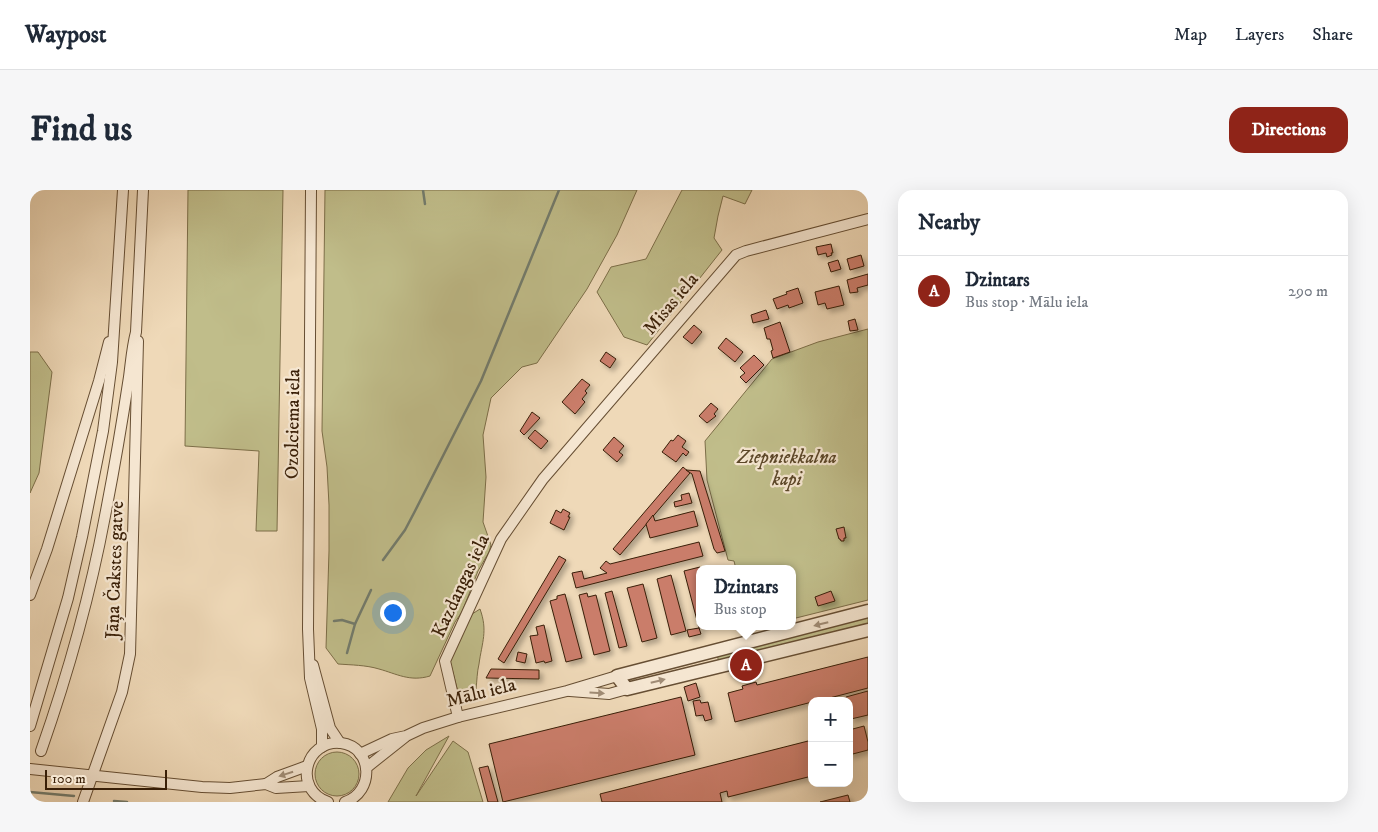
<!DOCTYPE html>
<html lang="en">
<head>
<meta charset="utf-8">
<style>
  :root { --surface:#fff; --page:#f6f6f7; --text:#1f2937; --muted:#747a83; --line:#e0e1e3; --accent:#8f2418 }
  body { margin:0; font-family:"IM FELL DW Pica",serif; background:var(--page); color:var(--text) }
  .controls { position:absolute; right:15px; bottom:15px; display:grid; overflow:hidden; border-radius:10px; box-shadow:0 5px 20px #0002 }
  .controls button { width:45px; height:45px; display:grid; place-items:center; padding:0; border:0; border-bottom:1px solid var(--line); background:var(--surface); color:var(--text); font:25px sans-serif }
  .scale { position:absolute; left:15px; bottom:12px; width:122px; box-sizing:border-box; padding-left:5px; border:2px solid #391f07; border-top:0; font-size:14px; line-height:18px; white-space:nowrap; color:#391f07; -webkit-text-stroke:4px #f5e6d1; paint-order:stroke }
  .you { position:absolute; left:362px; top:422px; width:18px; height:18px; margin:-12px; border:4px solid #fff; border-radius:50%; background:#1a73e8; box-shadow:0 0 0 8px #1a73e833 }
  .badge { display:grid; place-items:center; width:32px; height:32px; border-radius:50%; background:var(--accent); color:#fff; font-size:16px; font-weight:700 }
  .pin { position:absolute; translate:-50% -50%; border:2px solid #fff; box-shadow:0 1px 5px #0006 }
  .popup { position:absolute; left:666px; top:375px; width:100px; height:65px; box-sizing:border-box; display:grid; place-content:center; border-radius:10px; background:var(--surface); filter:drop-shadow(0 1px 4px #0005); font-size:16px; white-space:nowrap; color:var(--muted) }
  .popup b { font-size:19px; color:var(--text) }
  .popup::after { content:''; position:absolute; left:50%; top:100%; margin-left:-10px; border:10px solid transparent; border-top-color:var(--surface) }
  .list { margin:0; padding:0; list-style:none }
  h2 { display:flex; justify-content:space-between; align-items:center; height:65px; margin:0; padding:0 20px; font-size:21px }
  h2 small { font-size:16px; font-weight:400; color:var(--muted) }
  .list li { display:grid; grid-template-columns:32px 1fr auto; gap:15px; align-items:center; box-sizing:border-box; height:70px; padding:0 20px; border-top:1px solid var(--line) }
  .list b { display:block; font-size:19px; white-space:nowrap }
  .list p { margin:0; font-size:16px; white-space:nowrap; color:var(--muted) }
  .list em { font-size:16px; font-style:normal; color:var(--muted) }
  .map { position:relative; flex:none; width:838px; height:612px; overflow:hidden; border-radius:15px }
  header { display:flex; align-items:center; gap:30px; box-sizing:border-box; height:70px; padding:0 25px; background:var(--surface); border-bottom:1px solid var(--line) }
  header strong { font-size:24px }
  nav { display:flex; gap:28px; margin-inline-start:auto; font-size:18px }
  .intro { display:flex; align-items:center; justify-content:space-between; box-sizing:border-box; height:120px; padding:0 30px }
  h1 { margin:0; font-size:35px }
  .button { padding:12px 22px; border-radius:15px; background:var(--accent); color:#fff; font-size:18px; font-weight:700 }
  main { display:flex; gap:30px; padding:0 30px }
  aside { flex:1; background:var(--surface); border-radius:15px; box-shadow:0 5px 20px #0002 }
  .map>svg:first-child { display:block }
  .green { fill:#c0bd8a; stroke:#7c6e48 }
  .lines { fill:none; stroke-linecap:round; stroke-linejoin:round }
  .stream { stroke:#737c6d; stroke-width:2.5 }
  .building { fill:#ca7d6b; stroke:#391f07; filter:url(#shadow) }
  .minor-casing { stroke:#664e33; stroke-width:12 }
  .tertiary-casing { stroke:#664e33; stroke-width:15 }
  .minor { stroke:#f5e6d1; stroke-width:10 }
  .tertiary { stroke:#f5e6d1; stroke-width:12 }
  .oneway { fill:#a08c76 }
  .labels { text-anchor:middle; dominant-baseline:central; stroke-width:4.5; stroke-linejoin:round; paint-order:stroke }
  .street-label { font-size:19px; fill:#391f07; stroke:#f5e6d1 }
  .park-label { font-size:19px; font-style:italic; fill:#5b4628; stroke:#f5e6d1 }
</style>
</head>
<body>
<header>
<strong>Waypost</strong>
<nav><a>Map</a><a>Layers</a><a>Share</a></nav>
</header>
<div class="intro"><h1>Find us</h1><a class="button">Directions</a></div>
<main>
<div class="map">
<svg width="838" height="612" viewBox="0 0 838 612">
  <defs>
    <filter id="shadow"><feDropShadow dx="3.5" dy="3.5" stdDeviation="2.5" flood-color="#0004"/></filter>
  </defs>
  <rect width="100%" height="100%" fill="#efd9b8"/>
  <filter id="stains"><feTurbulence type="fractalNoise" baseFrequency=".004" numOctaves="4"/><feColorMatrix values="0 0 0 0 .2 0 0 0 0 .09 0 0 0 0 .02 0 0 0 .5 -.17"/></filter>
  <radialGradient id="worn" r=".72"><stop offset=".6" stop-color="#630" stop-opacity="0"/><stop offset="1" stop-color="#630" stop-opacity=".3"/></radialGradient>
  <g class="green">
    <path d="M158 0H253L247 341H226L229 261 155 256Z"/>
    <path d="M295 0H607L587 45 557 99 507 173 492 177 461 208 453 245 456 287 453 332 461 355 459 362 448 381 432 422 425 432 400 486C380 492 367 484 349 479 336 475 321 475 308 474L296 458 299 361V315L297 277 292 241Z"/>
    <path d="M652 0H722L715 14 693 6 688 26 684 48 692 60 617 155 594 147 567 102 581 77 616 69Z"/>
    <path d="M838 139V410L762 429V379H706L704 371 698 370 677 290 675 251 742 169 788 152Z"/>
    <path d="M0 162H8L22 182 9 283 0 303Z"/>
    <path d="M450 419C458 441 452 452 449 474 447 482 447 491 446 499L438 501 428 502 420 471 439 426Z"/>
    <path d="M838 426V434L689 472 687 465Z"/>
    <path d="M419 546 386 606 423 551 438 562 453 612H358L378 578 396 560Z"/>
    <circle cx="307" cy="584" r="22"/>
  </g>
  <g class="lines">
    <g class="stream">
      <path d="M393 0 395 14"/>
      <path d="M353 370 375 340 385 321 451 191 529 0"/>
      <path d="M304 431 312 430 325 434 341 400"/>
      <path d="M317 463 325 434"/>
      <path d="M0 602 44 606"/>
      <path d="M84 611 97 612"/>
    </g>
  </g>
  <g class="building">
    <path d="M801 54 803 63H801L802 65 797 67 796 63 788 65 786 57Z"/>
    <path d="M831 65 834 76 820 80 817 69Z"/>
    <path d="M808 70 811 79 801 82 798 73Z"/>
    <path d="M838 84V95L827 98 828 102 820 103 817 90Z"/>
    <path d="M809 96 814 115 797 119 795 113 788 115 785 102Z"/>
    <path d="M768 98 773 113 759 118 758 115 747 119 743 109 757 104 756 102Z"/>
    <path d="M736 120 739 129 723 133 721 125Z"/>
    <path d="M825 129 828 140 820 141 818 131Z"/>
    <path d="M750 132 760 162 743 168 741 161 743 160 740 149H737L734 138Z"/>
    <path d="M664 135 672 142 662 154 653 147Z"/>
    <path d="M696 148 713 162 705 172 688 158Z"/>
    <path d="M576 162 586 169 580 178 570 171Z"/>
    <path d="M724 165 734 175 716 193 710 187 715 183 710 178Z"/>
    <path d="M552 189 560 195 555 201 557 203 552 209 555 212 545 224 532 212Z"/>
    <path d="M681 213 688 219 684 224 686 226 677 233 669 226Z"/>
    <path d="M502 222 510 228 494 245 490 241Z"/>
    <path d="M505 240 518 251 511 259 498 248Z"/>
    <path d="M648 245 656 251 652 257 659 262 656 266 653 263 646 272 632 262 641 250 643 251Z"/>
    <path d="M584 247 594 256 589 262 593 265 587 272 573 260Z"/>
    <path d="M653 277 660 283 590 365 583 359Z"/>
    <path d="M656 280 670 281 695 361 687 363 684 359 662 284Z"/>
    <path d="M659 303 662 313 645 317 644 312 652 310 651 305Z"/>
    <path d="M533 319 540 323 538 327H540L534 340 520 333 526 320 531 323Z"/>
    <path d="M664 321 668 336 620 348 616 334 623 325 625 331Z"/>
    <path d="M814 337 816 348H814V351H811L810 349H809L806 339Z"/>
    <path d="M669 352 673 366 546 398 542 383 552 381 554 389 577 383 570 378 576 371 580 374Z"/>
    <path d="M529 366 536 370 474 473 468 469Z"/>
    <path d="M670 377V436H675L669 438 654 381Z"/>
    <path d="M641 385 656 441 641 445 627 389Z"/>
    <path d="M613 394 627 448 612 452 597 398Z"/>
    <path d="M582 401 597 456 589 458 575 403Z"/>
    <path d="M801 401 805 411 788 416 785 407Z"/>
    <path d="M557 403 558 407 566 405 580 461 564 465 549 405Z"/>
    <path d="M535 404 552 468 536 472 520 411 527 409V406Z"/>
    <path d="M514 435 522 471 515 473 514 471 506 473 500 446 508 445 506 437Z"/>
    <path d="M669 438 671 444 659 447 657 440Z"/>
    <path d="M488 462 497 464 495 473 486 471Z"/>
    <path d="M838 467V498L788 511H782V512L705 532 698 503 713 499 712 496 726 492 727 495Z"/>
    <path d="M461 479 509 480V489L456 488Z"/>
    <path d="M666 493 670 507 658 511 654 497Z"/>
    <path d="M838 501V525L821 529 819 511H817L816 507Z"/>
    <path d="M651 507 665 565 473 612 459 554Z"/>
    <path d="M670 510 671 513 678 512 682 529 675 531 673 525 666 526 663 511Z"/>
    <path d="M834 536 838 552V560L819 565V540Z"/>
    <path d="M782 550V586L698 607 697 601 690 603 692 612H572L570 604Z"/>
    <path d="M458 576 468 612H458L449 578Z"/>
    <path d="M818 605 820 612H790Z"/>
  </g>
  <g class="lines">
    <defs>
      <g id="minor">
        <path d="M281 0 278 439 280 488 292 539V557"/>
        <path d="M0 405 17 359 69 191 79 152"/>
        <path d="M283 475 300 538 310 553"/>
        <path d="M540 501 579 504 597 499"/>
        <path d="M428 527 415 471 471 349 513 289 706 65 716 61 838 29"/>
        <path d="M0 536 38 408 52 347 73 241 82 172 93 0"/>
        <path d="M11 561C38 484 60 406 75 326 84 280 92 233 99 187 101 172 102 157 106 142L113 0"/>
        <path d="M330 564 362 549 376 546 393 538 428 527 537 501 587 486"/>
        <path d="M336 578 375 547"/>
        <path d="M0 579 172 597 200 598 236 594 246 598 279 596"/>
        <path d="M236 594 247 587 277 576"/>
        <path d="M53 612 92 502 100 464 108 151"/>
        <path d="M298 612C263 600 274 550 311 553 343 557 345 602 315 612"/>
      </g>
      <path id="tertiary" d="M838 421 587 486 597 499 838 440"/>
    </defs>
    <use href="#minor" class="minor-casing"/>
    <use href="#tertiary" class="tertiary-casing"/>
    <use href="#minor" class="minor"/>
    <use href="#tertiary" class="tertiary"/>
  </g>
  <defs><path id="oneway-solid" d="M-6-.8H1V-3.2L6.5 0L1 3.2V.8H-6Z" transform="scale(1.25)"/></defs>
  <g class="oneway">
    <use href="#oneway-solid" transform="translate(791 434) rotate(166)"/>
    <use href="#oneway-solid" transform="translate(628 491) rotate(-14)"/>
    <use href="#oneway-solid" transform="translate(567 503) rotate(3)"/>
    <use href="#oneway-solid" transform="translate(256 584) rotate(162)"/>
  </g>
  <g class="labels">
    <g class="street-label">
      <text transform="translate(641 114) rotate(-50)">Misas iela</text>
      <text transform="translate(263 234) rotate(-89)">Ozolciema iela</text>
      <text transform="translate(85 380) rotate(-88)">Jāņa Čakstes gatve</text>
      <text transform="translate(431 396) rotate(-65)">Kazdangas iela</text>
      <text transform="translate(451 503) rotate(-14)">Mālu iela</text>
    </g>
    <g class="park-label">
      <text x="757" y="267">Ziepniekkalna<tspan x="757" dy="22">kapi</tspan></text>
    </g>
  </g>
  <rect width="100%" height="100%" filter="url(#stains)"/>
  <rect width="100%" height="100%" fill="url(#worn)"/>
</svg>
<div class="controls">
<button>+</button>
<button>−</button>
</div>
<div class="scale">100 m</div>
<div class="you"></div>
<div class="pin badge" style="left:716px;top:475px">A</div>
<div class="popup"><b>Dzintars</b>Bus stop</div>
</div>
<aside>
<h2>Nearby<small></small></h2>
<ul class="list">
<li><span class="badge">A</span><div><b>Dzintars</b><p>Bus stop · Mālu iela</p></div><em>290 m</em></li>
</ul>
</aside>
</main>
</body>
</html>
